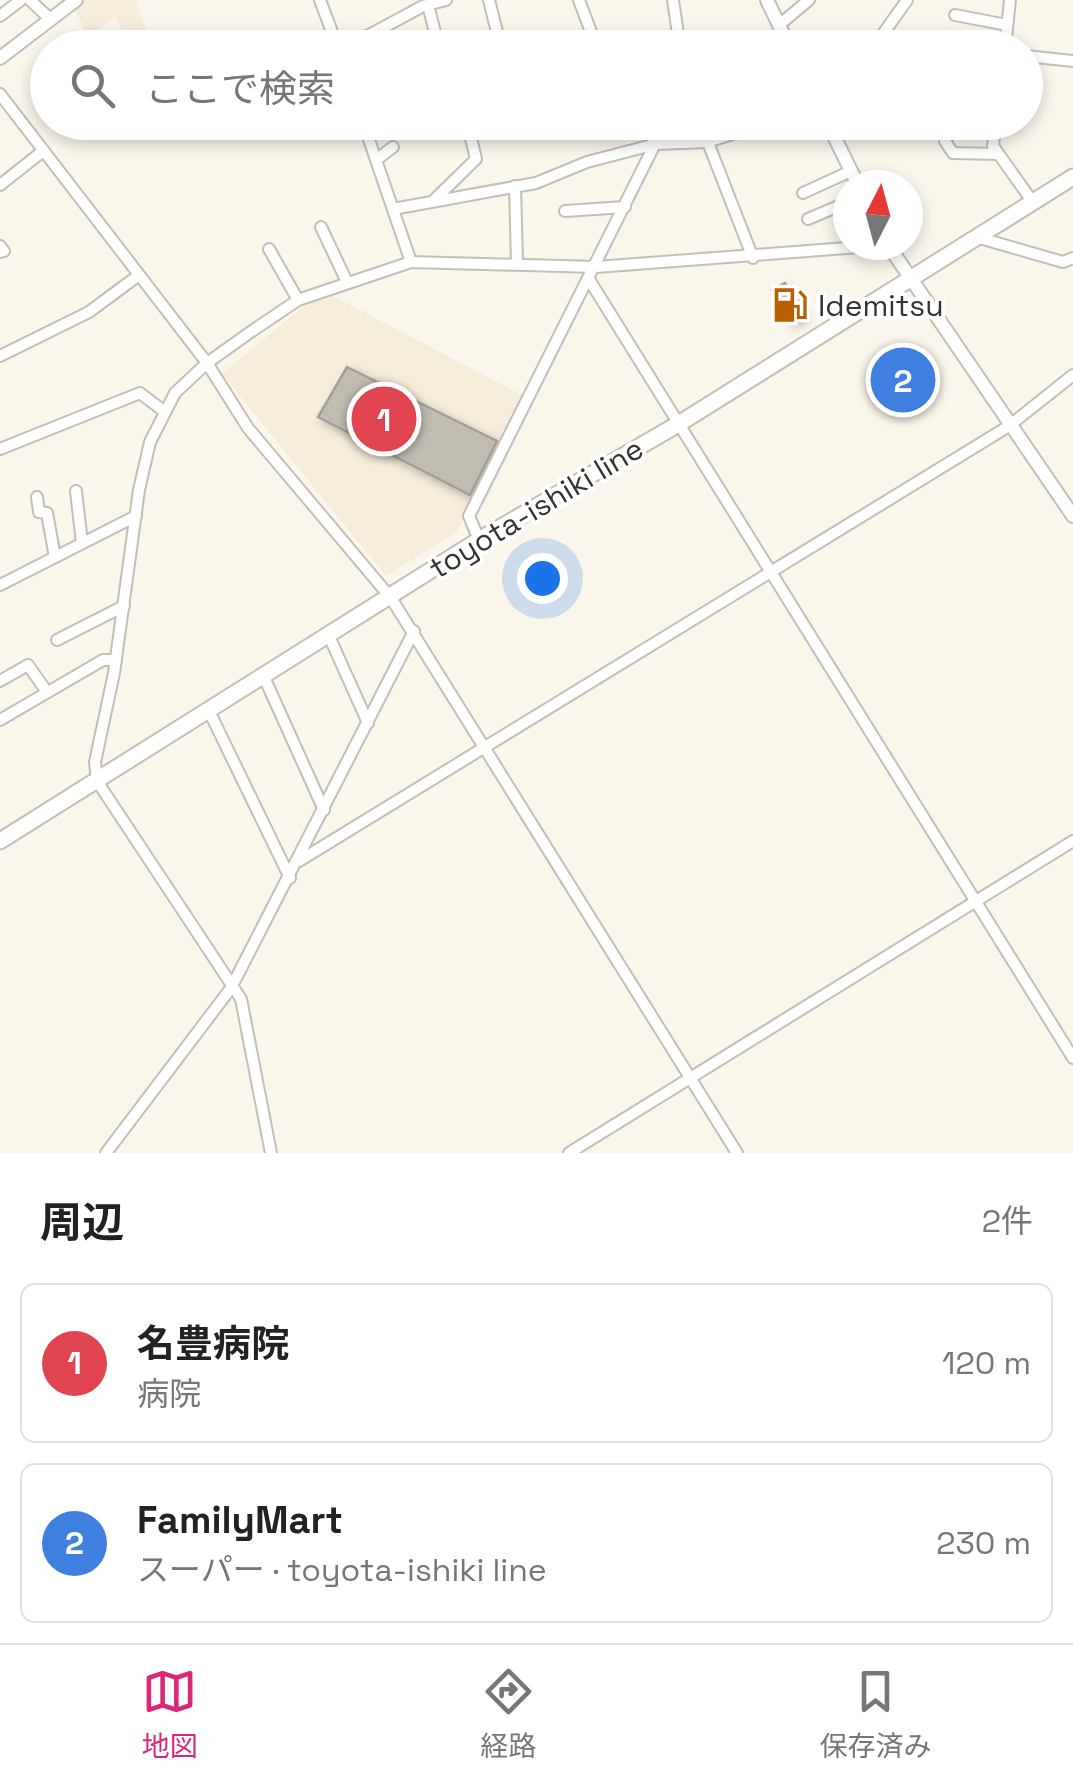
<!DOCTYPE html>
<html lang="ja">
<head>
<meta charset="utf-8">
<style>
  :root { --surface:#fff; --page:#f2f2f2; --text:#222; --muted:#767676; --line:#e0e0e0; --accent:#db2777 }
  body { margin:0; font-family:"Space Grotesk","Noto Sans JP",sans-serif; background:var(--page); color:var(--text) }
  .compass { position:absolute; left:833px; top:170px; width:90px; height:90px; border-radius:50%; background:var(--surface); box-shadow:0 5px 15px #0003; rotate:6deg }
  .you { position:absolute; left:542px; top:578px; width:35px; height:35px; margin:-25px; border:8px solid #fff; border-radius:50%; background:#1a73e8; box-shadow:0 0 0 15px #1a73e833 }
  .badge { display:grid; place-items:center; width:65px; height:65px; border-radius:50%; background:var(--accent); color:#fff; font-size:32px; font-weight:700 }
  .pin { position:absolute; translate:-50% -50%; border:5px solid #fff; box-shadow:0 2px 10px #0006 }
  .list { margin:0; padding:0; list-style:none }
  h2 { display:flex; justify-content:space-between; align-items:center; height:130px; margin:0; padding:0 40px; font-size:42px }
  h2 small { font-size:32px; font-weight:400; color:var(--muted) }
  .list li { display:grid; grid-template-columns:65px 1fr auto; gap:30px; align-items:center; box-sizing:border-box; height:160px; margin:0 20px 20px; padding:0 20px; border:2px solid var(--line); border-radius:15px }
  .list b { display:block; font-size:38px; white-space:nowrap }
  .list p { margin:0; font-size:32px; white-space:nowrap; color:var(--muted) }
  .list em { font-size:32px; font-style:normal; color:var(--muted) }
  .icon { flex:none; width:55px; height:55px; fill:none; stroke:currentColor; stroke-width:2; stroke-linecap:round; stroke-linejoin:round }
  .map { position:relative; flex:none; width:1073px; height:1153px; overflow:hidden }
  .search { position:absolute; background:var(--surface); box-shadow:0 5px 15px #0003; left:30px; right:30px; top:30px; height:110px; display:flex; align-items:center; gap:25px; box-sizing:border-box; padding:0 35px; border-radius:55px; color:var(--muted); font-size:38px }
  .sheet { height:490px; background:var(--surface) }
  nav { display:flex; justify-content:space-around; align-items:center; box-sizing:border-box; height:140px; border-top:2px solid var(--line); background:var(--surface); font-size:28px; color:var(--muted) }
  nav a { display:grid; justify-items:center; gap:5px }
  nav .on { color:var(--accent) }
  .map>svg:first-child { display:block }
  .built { fill:#f5ecda }
  .building { fill:#c1bcb2; stroke:#a49f96; stroke-width:2.5; filter:url(#shadow) }
  .lines { fill:none; stroke-linecap:round; stroke-linejoin:round }
  .minor-casing { stroke:#c4bfb5; stroke-width:14 }
  .tertiary-casing { stroke:#c4bfb5; stroke-width:16 }
  .primary-casing { stroke:#c4bfb5; stroke-width:19 }
  .minor { stroke:#fff; stroke-width:10 }
  .tertiary { stroke:#fff; stroke-width:12 }
  .primary { stroke:#fff; stroke-width:15 }
  .labels { text-anchor:middle; dominant-baseline:central; stroke-width:8; stroke-linejoin:round; paint-order:stroke }
  .poi-label { font-size:30px; fill:#35332f; stroke:#fff; text-anchor:start }
  .street-label { font-size:30px; fill:#35332f; stroke:#fff }
</style>
</head>
<body>
<div class="map">
<svg width="1073" height="1153" viewBox="0 0 1073 1153">
  <defs>
    <filter id="shadow"><feDropShadow dx="4.5" dy="4.5" stdDeviation="5" flood-color="#0004"/></filter>
  </defs>
  <rect width="100%" height="100%" fill="#fbf6ec"/>
  <g class="built">
    <path d="M84 0H136L148 36 131 45 115 17 88 37 73 7Z"/>
    <path d="M333 296 522 395 457 532 386 576 222 374 305 305Z"/>
  </g>
  <g class="building">
    <path d="M785 283 803 315 791 322 772 290Z"/>
    <path d="M910 359 923 384 897 400 883 375Z"/>
    <path d="M347 367 497 441 470 495 318 417Z"/>
  </g>
  <g class="lines">
    <defs>
      <g id="minor">
        <path d="M30 0 48 17"/>
        <path d="M320 0 338 48"/>
        <path d="M489 0 501 48"/>
        <path d="M579 0 597 48"/>
        <path d="M673 0 680 48"/>
        <path d="M428 5 439 48"/>
        <path d="M955 15 1007 25"/>
        <path d="M0 16 21 0"/>
        <path d="M779 25 809 0"/>
        <path d="M956 47 957 48"/>
        <path d="M345 48 423 6 446 0"/>
        <path d="M873 48 907 0"/>
        <path d="M1005 48 1010 0"/>
        <path d="M1026 56 1073 61"/>
        <path d="M0 94 207 363 248 428 391 598 737 1153"/>
        <path d="M363 122 411 262"/>
        <path d="M458 122 460 132 499 122"/>
        <path d="M643 122 656 144"/>
        <path d="M700 122 753 258"/>
        <path d="M948 122 945 141 953 153 998 154"/>
        <path d="M996 122 993 146 1032 201"/>
        <path d="M411 124 413 122"/>
        <path d="M583 129 596 122"/>
        <path d="M376 160 393 147"/>
        <path d="M0 185 43 151"/>
        <path d="M515 186 517 263"/>
        <path d="M803 193 851 171"/>
        <path d="M433 201 476 159 469 130"/>
        <path d="M393 209 536 183 587 162 656 144 707 142 771 122"/>
        <path d="M565 211 625 207"/>
        <path d="M808 219 848 202"/>
        <path d="M321 227 347 282"/>
        <path d="M976 237 1063 262 1073 258"/>
        <path d="M0 246 4 251 0 252"/>
        <path d="M269 249 298 300"/>
        <path d="M590 281 1073 1058"/>
        <path d="M0 356 89 312 139 275"/>
        <path d="M0 449 140 393 165 412"/>
        <path d="M76 491 82 543"/>
        <path d="M37 497 39 512 47 513 55 557"/>
        <path d="M479 540 469 516 666 122"/>
        <path d="M0 585 136 516"/>
        <path d="M329 636 368 723"/>
        <path d="M57 640 124 606"/>
        <path d="M264 677 324 810"/>
        <path d="M0 681 28 665 47 692"/>
        <path d="M209 711 290 878"/>
        <path d="M0 720 103 660H116"/>
        <path d="M299 861 1009 426 1073 375"/>
        <path d="M106 1153 231 988 414 631"/>
        <path d="M271 1153 241 999 97 781 95 762 114 673 139 490 150 442 175 393 207 363 252 331 298 300 411 262 596 267 886 245"/>
        <path d="M569 1153 1073 841"/>
      </g>
      <g id="tertiary">
        <path d="M767 0 790 48"/>
        <path d="M0 58 76 0"/>
        <path d="M827 122 858 185"/>
        <path d="M888 245 1073 516"/>
      </g>
      <path id="primary" d="M0 841 479 540 680 423 1073 177"/>
    </defs>
    <use href="#minor" class="minor-casing"/>
    <use href="#tertiary" class="tertiary-casing"/>
    <use href="#primary" class="primary-casing"/>
    <use href="#minor" class="minor"/>
    <use href="#tertiary" class="tertiary"/>
    <use href="#primary" class="primary"/>
  </g>
  <defs>
    <symbol id="fuel-bare" viewBox="-9 -9 18 18"><path d="M-5.5-6h7V0h2V4h1.3V-2.5L3-4.5l.8-.8L6-3V5H2.5V1h-1V6h-7ZM-4.2-4.7v3.2H.2V-4.7Z" fill="#ba5f01" stroke="#fff" stroke-width="2.5" paint-order="stroke"/></symbol>
  </defs>
  <g fill-rule="evenodd">
    <use href="#fuel-bare" x="765" y="280" width="50" height="50"/>
  </g>
  <g class="labels">
    <g class="poi-label">
      <text x="818" y="305">Idemitsu</text>
    </g>
    <g class="street-label">
      <text transform="translate(536 508) rotate(-31)">toyota-ishiki line</text>
    </g>
  </g>
</svg>
<svg class="compass" viewBox="-18 -18 36 36"><path d="M0-13l5 13h-10z" fill="#e53935"/><path d="M0 13l5-13h-10z" fill="#767676"/></svg>
<div class="you"></div>
<div class="pin badge" style="left:384px;top:419px;background:#e0444e">1</div>
<div class="pin badge" style="left:903px;top:380px;background:#3f7fe0">2</div>
<div class="search"><svg class="icon" aria-label="search" viewBox="0 0 24 24"><circle cx="10" cy="10" r="6"/><path d="M15 15l6 6"/></svg>ここで検索</div>
</div>
<section class="sheet">
<h2>周辺<small>2件</small></h2>
<ul class="list">
<li><span class="badge" style="background:#e0444e">1</span><div><b>名豊病院</b><p>病院</p></div><em>120 m</em></li>
<li><span class="badge" style="background:#3f7fe0">2</span><div><b>FamilyMart</b><p>スーパー · toyota-ishiki line</p></div><em>230 m</em></li>
</ul>
</section>
<nav>
<a class="on"><svg class="icon" aria-label="map" viewBox="0 0 24 24"><path d="M3 6l6-2 6 2 6-2v14l-6 2-6-2-6 2zM9 4v14M15 6v14"/></svg>地図</a>
<a><svg class="icon" aria-label="directions" viewBox="0 0 24 24"><path d="M12 3l9 9-9 9-9-9zM9 14v-3h6M13 9l2 2-2 2"/></svg>経路</a>
<a><svg class="icon" aria-label="saved" viewBox="0 0 24 24"><path d="M7 4h10v16l-5-4-5 4z"/></svg>保存済み</a>
</nav>
</body>
</html>
